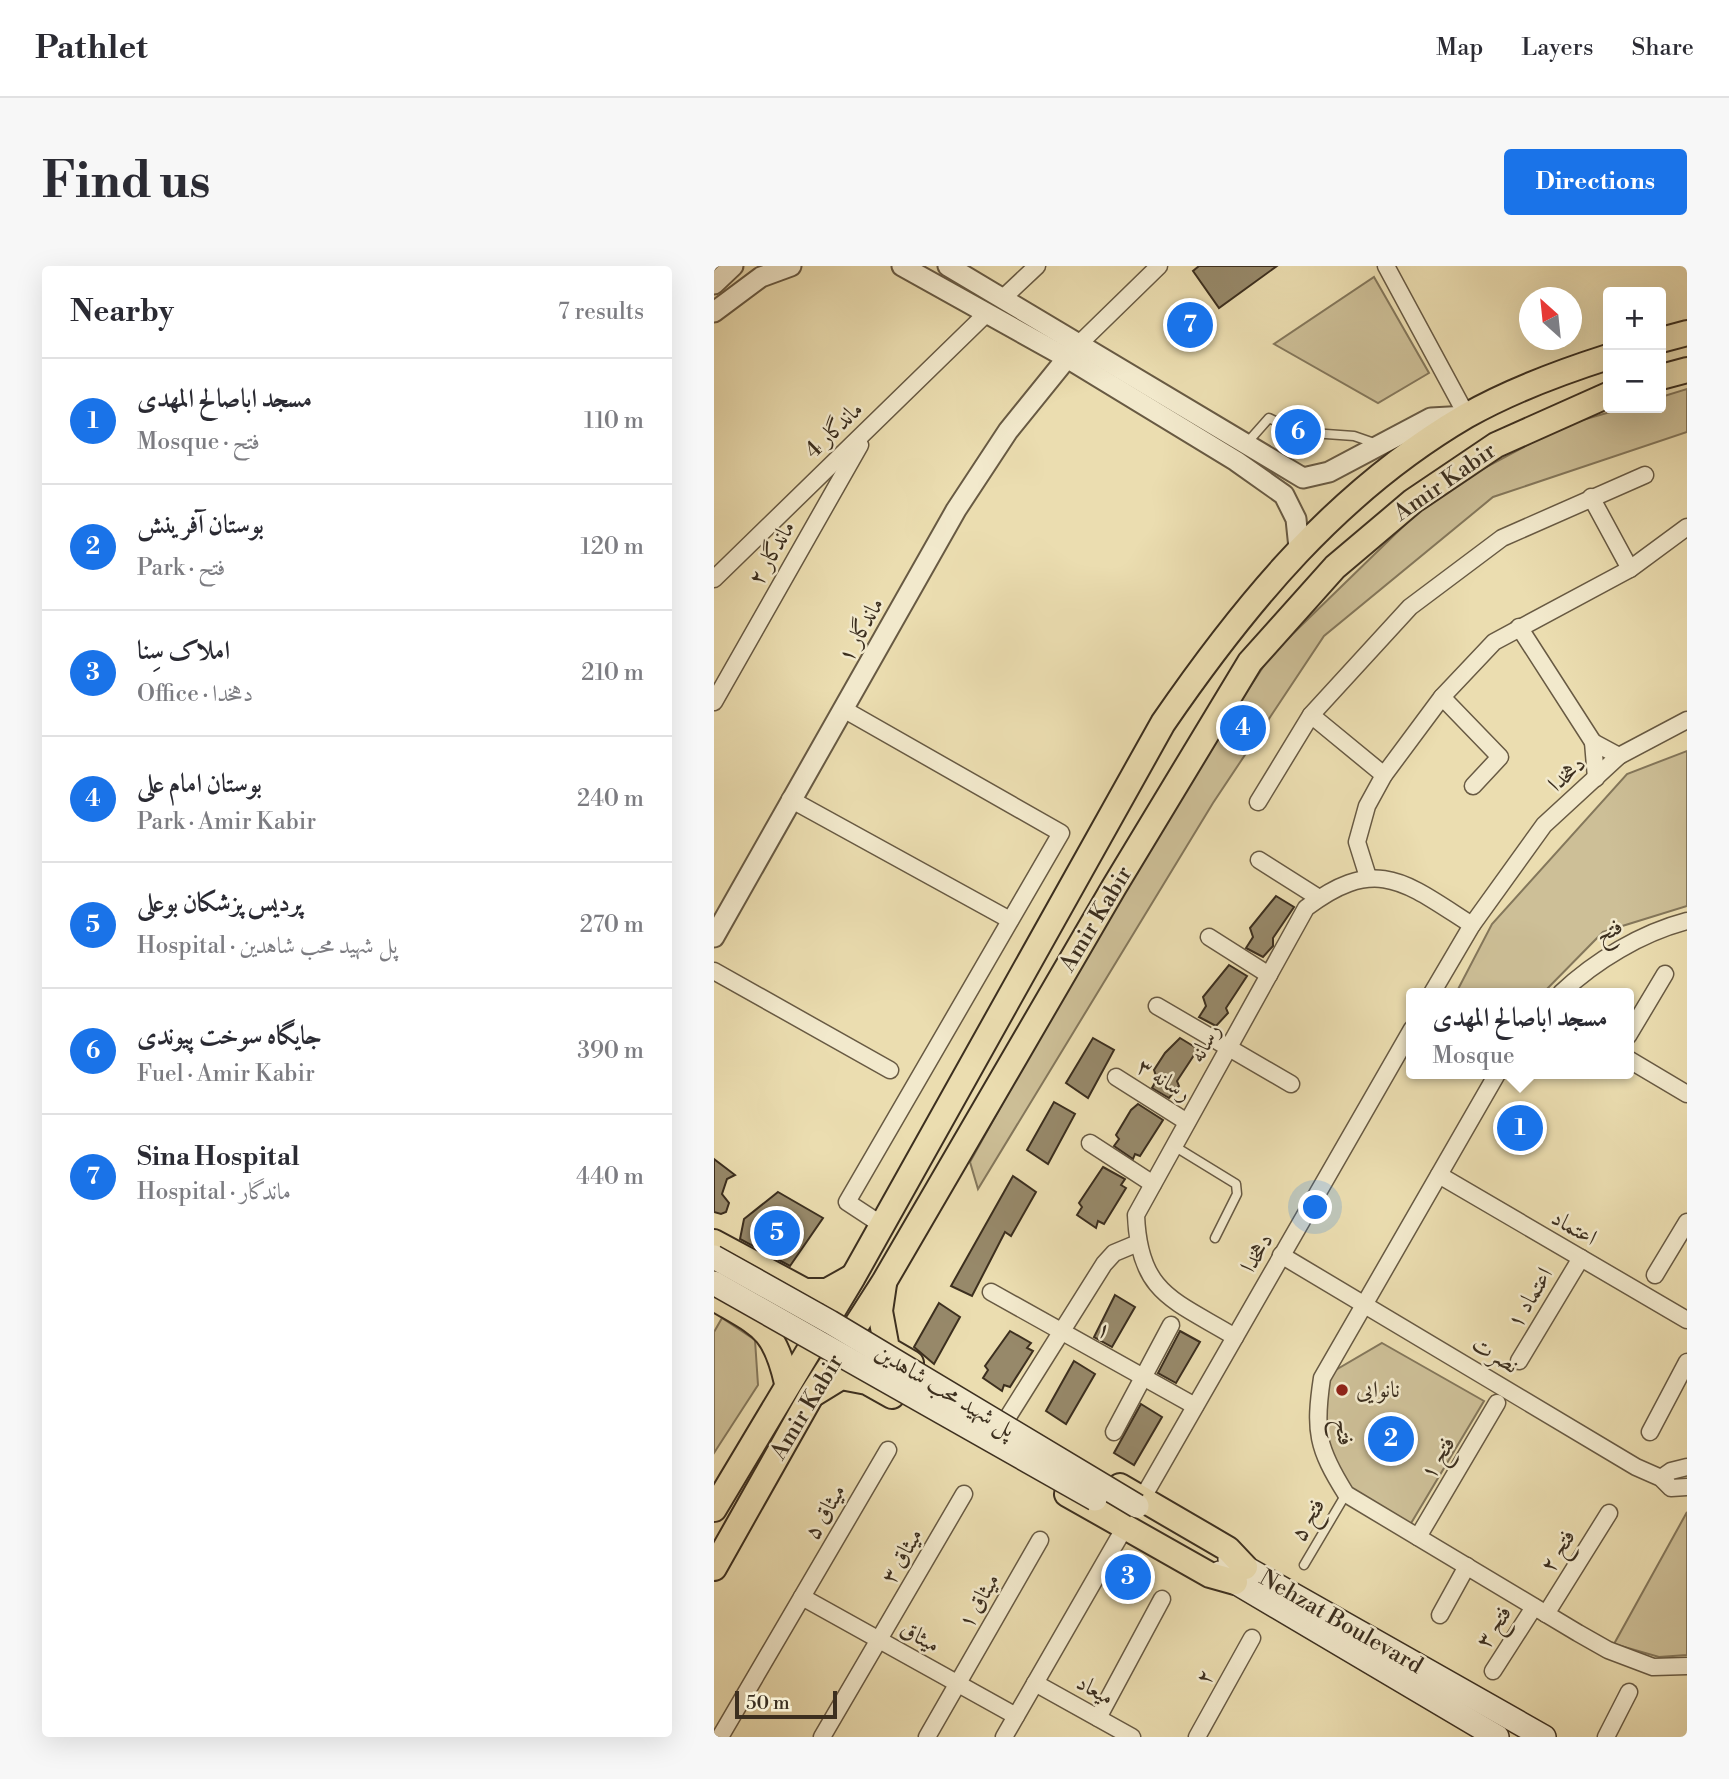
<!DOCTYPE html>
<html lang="en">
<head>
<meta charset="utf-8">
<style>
  :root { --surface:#fff; --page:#f7f7f7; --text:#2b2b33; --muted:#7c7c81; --line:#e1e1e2; --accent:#1a73e8 }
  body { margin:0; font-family:"Libre Bodoni",Amiri,serif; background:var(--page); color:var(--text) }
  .controls { position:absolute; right:21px; top:21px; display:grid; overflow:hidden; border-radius:7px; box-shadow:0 7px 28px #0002 }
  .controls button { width:63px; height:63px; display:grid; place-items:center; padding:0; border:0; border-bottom:2px solid var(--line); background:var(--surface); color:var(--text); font:35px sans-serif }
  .compass { position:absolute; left:805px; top:21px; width:63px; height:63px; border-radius:50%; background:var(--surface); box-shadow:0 7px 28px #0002; rotate:333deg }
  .scale { position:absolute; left:21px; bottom:18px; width:102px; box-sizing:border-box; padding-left:7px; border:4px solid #3c2f1f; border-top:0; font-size:19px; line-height:24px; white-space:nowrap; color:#3c2f1f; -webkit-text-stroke:5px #f2e9cc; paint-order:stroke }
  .you { position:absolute; left:602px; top:942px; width:24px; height:24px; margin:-18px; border:5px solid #fff; border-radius:50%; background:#1a73e8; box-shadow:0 0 0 10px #1a73e833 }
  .badge { display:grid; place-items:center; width:46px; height:46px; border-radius:50%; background:var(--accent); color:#fff; font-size:23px; font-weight:700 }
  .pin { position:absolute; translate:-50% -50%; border:4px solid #fff; box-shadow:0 2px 7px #0006 }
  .popup { position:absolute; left:692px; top:722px; width:228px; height:91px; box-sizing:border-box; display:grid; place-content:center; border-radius:7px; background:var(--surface); filter:drop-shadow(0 2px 5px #0005); font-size:23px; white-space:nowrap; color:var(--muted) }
  .popup b { font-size:26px; color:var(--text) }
  .popup::after { content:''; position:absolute; left:50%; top:100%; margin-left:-14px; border:14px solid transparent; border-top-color:var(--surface) }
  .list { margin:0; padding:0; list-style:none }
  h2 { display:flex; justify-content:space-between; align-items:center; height:91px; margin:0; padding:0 28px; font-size:30px }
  h2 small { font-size:23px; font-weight:400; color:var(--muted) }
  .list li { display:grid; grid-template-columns:46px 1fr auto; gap:21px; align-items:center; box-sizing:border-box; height:126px; padding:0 28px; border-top:2px solid var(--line) }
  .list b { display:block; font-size:26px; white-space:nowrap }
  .list p { margin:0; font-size:23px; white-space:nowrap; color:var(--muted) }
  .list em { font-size:23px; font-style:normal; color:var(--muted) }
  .map { position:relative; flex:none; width:973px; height:1471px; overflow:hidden; border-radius:7px }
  header { display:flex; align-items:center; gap:42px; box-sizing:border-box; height:98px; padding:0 35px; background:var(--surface); border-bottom:2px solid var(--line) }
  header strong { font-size:33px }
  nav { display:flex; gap:38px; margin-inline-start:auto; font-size:24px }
  .intro { display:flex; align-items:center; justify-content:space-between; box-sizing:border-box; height:168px; padding:0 42px }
  h1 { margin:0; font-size:49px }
  .button { padding:18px 32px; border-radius:7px; background:var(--accent); color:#fff; font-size:24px; font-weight:700 }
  main { display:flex; gap:42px; padding:0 42px }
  aside { flex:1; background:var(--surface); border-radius:7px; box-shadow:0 7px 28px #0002 }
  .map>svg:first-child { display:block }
  .green { fill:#cdbf97; stroke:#84775b; stroke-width:2 }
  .building { fill:#97896a; stroke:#3c2f1f; stroke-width:2 }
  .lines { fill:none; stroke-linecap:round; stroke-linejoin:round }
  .service-casing { stroke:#685a43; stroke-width:11 }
  .minor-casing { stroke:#685a43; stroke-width:19 }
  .tertiary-casing { stroke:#685a43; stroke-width:23 }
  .secondary-casing { stroke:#3c2f1f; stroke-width:26 }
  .primary-casing { stroke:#3c2f1f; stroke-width:28 }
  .service { stroke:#f2e9cc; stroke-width:8 }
  .minor { stroke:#f2e9cc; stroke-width:16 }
  .tertiary { stroke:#f2e9cc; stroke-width:19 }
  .secondary { stroke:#f2e9cc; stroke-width:23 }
  .primary { stroke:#ebddb0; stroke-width:24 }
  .secondary-bridge-casing { stroke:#3c2f1f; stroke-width:26; stroke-linecap:butt }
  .secondary-bridge { stroke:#f2e9cc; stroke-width:23 }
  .poi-dot { fill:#8f2418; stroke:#f2e9cc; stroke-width:2.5 }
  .labels { text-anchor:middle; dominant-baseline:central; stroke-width:5; stroke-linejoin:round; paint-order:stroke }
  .street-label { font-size:23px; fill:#3c2f1f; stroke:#f2e9cc }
  .poi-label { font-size:23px; fill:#3c2f1f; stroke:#f2e9cc; text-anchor:start }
</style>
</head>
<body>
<header>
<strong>Pathlet</strong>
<nav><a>Map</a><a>Layers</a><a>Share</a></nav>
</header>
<div class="intro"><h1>Find us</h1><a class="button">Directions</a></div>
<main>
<aside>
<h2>Nearby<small>7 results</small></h2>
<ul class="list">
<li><span class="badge">1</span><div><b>مسجد اباصالح المهدی</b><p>Mosque · فتح</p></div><em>110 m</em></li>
<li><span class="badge">2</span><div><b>بوستان آفرینش</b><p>Park · فتح</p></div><em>120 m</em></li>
<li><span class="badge">3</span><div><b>املاک سِنا</b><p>Office · دهخدا</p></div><em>210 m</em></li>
<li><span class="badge">4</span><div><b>بوستان امام علی</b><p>Park · Amir Kabir</p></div><em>240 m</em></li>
<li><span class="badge">5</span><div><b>پردیس پزشکان بوعلی</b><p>Hospital · پل شهید محب شاهدین</p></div><em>270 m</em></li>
<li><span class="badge">6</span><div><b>جایگاه سوخت پیوندی</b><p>Fuel · Amir Kabir</p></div><em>390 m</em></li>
<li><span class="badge">7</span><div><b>Sina Hospital</b><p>Hospital · ماندگار</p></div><em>440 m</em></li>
</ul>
</aside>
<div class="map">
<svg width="973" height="1471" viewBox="0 0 973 1471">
  <rect width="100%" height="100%" fill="#ebddb0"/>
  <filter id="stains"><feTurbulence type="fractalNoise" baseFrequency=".00286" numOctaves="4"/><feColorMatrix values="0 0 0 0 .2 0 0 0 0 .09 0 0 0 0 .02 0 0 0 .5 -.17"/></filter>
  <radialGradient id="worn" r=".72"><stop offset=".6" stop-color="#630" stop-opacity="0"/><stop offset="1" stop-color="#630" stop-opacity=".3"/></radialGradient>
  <g class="green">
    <path d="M660 11 715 107 664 137 560 78Z"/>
    <path d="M973 123V166L779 231 610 370 499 537 264 923 256 896 371 689 461 535 557 389 705 245 761 207 851 159 910 142H947V131Z"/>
    <path d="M973 485V640L889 666 829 727H742L778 658 913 508Z"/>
    <path d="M8 1052 41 1074 44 1119 0 1187V1066Z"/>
    <path d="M668 1077 770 1135 693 1264 632 1228 610 1193 608 1112Z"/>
    <path d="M973 1246V1389L945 1391 900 1378Z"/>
  </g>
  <g class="building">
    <path d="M485 0H563L505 42 479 5Z"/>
    <path d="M562 630 580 641 559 672V680L549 691 532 682 539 671 536 662Z"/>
    <path d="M515 699 533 710 512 742 514 747 502 760 485 751 492 740 489 731Z"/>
    <path d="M379 772 400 784 374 832 352 817Z"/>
    <path d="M466 772 484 783 463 815 465 820 455 832 438 822 443 813 440 804 451 787Z"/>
    <path d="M340 836 361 848 334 898 313 884Z"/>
    <path d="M424 838 449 854 426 890 421 888 419 893 400 880 405 873 402 869 417 844Z"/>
    <path d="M0 893 21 909 13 913 8 928 15 937 12 946 7 948 0 946Z"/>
    <path d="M389 901 411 913 407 919 412 922 390 958 384 955 382 962 363 949 368 941 365 937Z"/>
    <path d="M299 910 322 926 297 970 291 966 258 1030 237 1020Z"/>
    <path d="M64 926 109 952 76 1000 26 973 30 953Z"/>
    <path d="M401 1029 421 1041 398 1081 380 1071Z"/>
    <path d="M225 1037 246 1051 220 1098 200 1081Z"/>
    <path d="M296 1065 317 1077 313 1082 319 1085 296 1121 290 1119 288 1125 269 1112 274 1104 271 1100Z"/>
    <path d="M466 1065 486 1076 462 1117 444 1107Z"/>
    <path d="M360 1095 381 1108 352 1158 332 1145Z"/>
    <path d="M427 1138 448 1151 420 1199 400 1187Z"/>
  </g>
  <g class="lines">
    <defs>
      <g id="service">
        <path d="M532 178 555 152 584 166 640 170 663 178"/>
        <path d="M460 880 522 918 523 928 501 972"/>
        <path d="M590 1299 632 1228"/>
      </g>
      <g id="minor">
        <path d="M672 0 753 150"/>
        <path d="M289 32 323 0"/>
        <path d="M365 78 445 0"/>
        <path d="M877 231 916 303"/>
        <path d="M0 313 273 47"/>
        <path d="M805 361 879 476"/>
        <path d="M728 431 786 491 759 520"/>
        <path d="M0 436 146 179"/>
        <path d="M131 444 347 567 133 936 168 959"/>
        <path d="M597 449 670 509"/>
        <path d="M882 512 879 476 905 490"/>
        <path d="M76 533 296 654"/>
        <path d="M544 536 597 449 696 341 788 272 931 209"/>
        <path d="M545 594 605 632"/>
        <path d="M654 611 643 576 653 540 670 509 728 431 780 376 916 303 973 261"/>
        <path d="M495 671 555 709"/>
        <path d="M0 705 176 804"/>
        <path d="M718 727 758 659 830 559 905 490 973 454"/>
        <path d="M847 727C881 695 927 667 973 655"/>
        <path d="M443 740 577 818"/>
        <path d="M914 770 951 708"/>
        <path d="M914 793 973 828"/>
        <path d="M783 808 608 1112C600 1165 603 1182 632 1228L864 1367 894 1384 939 1401 973 1400"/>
        <path d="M402 811 473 856"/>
        <path d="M376 877 439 918"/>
        <path d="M725 909 973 1054"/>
        <path d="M567 989 922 1201 947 1212 957 1222 973 1221"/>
        <path d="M941 1009 973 956"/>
        <path d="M277 1026 481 1140"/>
        <path d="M521 1071C460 1034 425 1028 422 949L592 642C663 588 692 617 758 659"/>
        <path d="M805 1095 867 992"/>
        <path d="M292 1154 390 998 400 987 424 977"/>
        <path d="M400 1166 457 1059"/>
        <path d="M936 1166 973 1096"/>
        <path d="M947 1212 957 1205 973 1201"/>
        <path d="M428 1233 698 763"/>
        <path d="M704 1271 783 1137"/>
        <path d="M88 1331 302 1450"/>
        <path d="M832 1348 895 1247"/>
        <path d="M726 1349 753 1300"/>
        <path d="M779 1405 820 1341"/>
        <path d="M321 1417 418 1471"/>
        <path d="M384 1452 448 1333"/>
        <path d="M6 1471 174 1184"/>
        <path d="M108 1471 250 1228"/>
        <path d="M213 1471 326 1274"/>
        <path d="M290 1471 411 1261"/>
        <path d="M483 1471 538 1372"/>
        <path d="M892 1471 915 1426"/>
      </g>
      <g id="tertiary">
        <path d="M188 0 353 92 522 195 570 229 582 253 585 282"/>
        <path d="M234 0 589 212 615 206 717 152 753 150"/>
        <path d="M0 18 19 0"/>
        <path d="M0 46 47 11 77 0"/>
        <path d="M0 671 242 244 294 165 353 92"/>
      </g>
      <g id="secondary">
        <path d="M516 1293 830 1471"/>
        <path d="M506 1307 783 1471"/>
      </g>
      <g id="primary">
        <path d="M947 74 973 67"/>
        <path d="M947 111 973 104"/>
        <path d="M0 976 91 1025H113L138 1011"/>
        <path d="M170 1018 166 1045 173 1083 197 1097"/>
        <path d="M0 1032C47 1060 60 1061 73 1117"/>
        <path d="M101 1127 127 1111 153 1116 178 1130"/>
        <path d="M406 1220 514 1283 531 1301"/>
        <path d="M353 1228 496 1309 521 1316"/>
        <path d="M0 1243 139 1011 449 457C532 336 624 225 752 150 796 125 847 106 894 91"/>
        <path d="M0 1302 97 1130 170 1016 400 621 536 396 621 301 699 235 782 179 894 129"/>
      </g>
    </defs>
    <use href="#service" class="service-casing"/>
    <use href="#minor" class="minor-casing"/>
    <use href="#tertiary" class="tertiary-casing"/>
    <use href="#secondary" class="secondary-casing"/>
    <use href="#primary" class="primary-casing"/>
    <use href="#service" class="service"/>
    <use href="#minor" class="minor"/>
    <use href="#tertiary" class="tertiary"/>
    <use href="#secondary" class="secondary"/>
    <use href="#primary" class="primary"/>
    <defs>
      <g id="secondary-bridge">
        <path d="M0 991 116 1056 423 1240"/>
        <path d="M0 1017 381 1233"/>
      </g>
    </defs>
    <use href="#secondary-bridge" class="secondary-bridge-casing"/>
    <use href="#secondary-bridge" class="secondary-bridge"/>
  </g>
  <circle class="poi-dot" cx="628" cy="1124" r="7"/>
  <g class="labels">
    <g class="street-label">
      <text transform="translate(120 164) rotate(-44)">ماندگار 4</text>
      <text transform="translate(731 216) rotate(-35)">Amir Kabir</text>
      <text transform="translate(58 287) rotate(-60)">ماندگار ۲</text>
      <text transform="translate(147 364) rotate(-61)">ماندگار ۱</text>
      <text transform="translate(853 508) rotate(-42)">دهخدا</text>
      <text transform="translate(382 653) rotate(-59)">Amir Kabir</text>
      <text transform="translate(895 665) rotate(-28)">فتح</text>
      <text transform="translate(491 777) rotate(-61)">رسانه</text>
      <text transform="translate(450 814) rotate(32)">رسانه ۳</text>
      <text transform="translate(860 962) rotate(30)">اعتماد</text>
      <text transform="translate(543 987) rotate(-60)">دهخدا</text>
      <text transform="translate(816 1032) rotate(-59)">اعتماد ۱</text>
      <text transform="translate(390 1064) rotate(29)">۱</text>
      <text transform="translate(781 1089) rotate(31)">نصرت</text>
      <text transform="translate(231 1125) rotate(31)">پل شهید محب شاهدین</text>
      <text transform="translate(93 1141) rotate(-59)">Amir Kabir</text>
      <text transform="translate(630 1166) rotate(81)">فتح</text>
      <text transform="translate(724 1192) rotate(-59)">فتح ۱</text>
      <text transform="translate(111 1246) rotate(-60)">میثاق ۵</text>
      <text transform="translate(594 1254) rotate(-60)">۵ فتح</text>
      <text transform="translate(844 1285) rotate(-58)">فتح ۲</text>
      <text transform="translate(188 1290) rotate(-60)">میثاق ۳</text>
      <text transform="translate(265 1335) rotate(-60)">میثاق ۱</text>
      <text transform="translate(627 1356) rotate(30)">Nehzat Boulevard</text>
      <text transform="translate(780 1361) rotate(-57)">فتح ۳</text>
      <text transform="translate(206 1371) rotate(29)">میثاق</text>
      <text transform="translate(491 1411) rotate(-61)">۲</text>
      <text transform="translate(381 1424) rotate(29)">میعاد</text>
    </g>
    <g class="poi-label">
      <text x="642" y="1124">نانوایی</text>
    </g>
  </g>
  <rect width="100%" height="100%" filter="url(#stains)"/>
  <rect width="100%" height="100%" fill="url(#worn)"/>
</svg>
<div class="controls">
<button>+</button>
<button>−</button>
</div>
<svg class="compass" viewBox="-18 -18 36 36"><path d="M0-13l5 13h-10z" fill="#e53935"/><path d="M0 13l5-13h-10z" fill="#7c7c81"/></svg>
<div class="scale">50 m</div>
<div class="you"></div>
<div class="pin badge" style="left:806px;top:862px">1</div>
<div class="popup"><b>مسجد اباصالح المهدی</b>Mosque</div>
<div class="pin badge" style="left:677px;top:1173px">2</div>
<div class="pin badge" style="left:414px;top:1311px">3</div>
<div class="pin badge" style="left:529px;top:462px">4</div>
<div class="pin badge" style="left:63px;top:967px">5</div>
<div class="pin badge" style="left:584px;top:166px">6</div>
<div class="pin badge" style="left:476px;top:59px">7</div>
</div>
</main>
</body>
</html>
